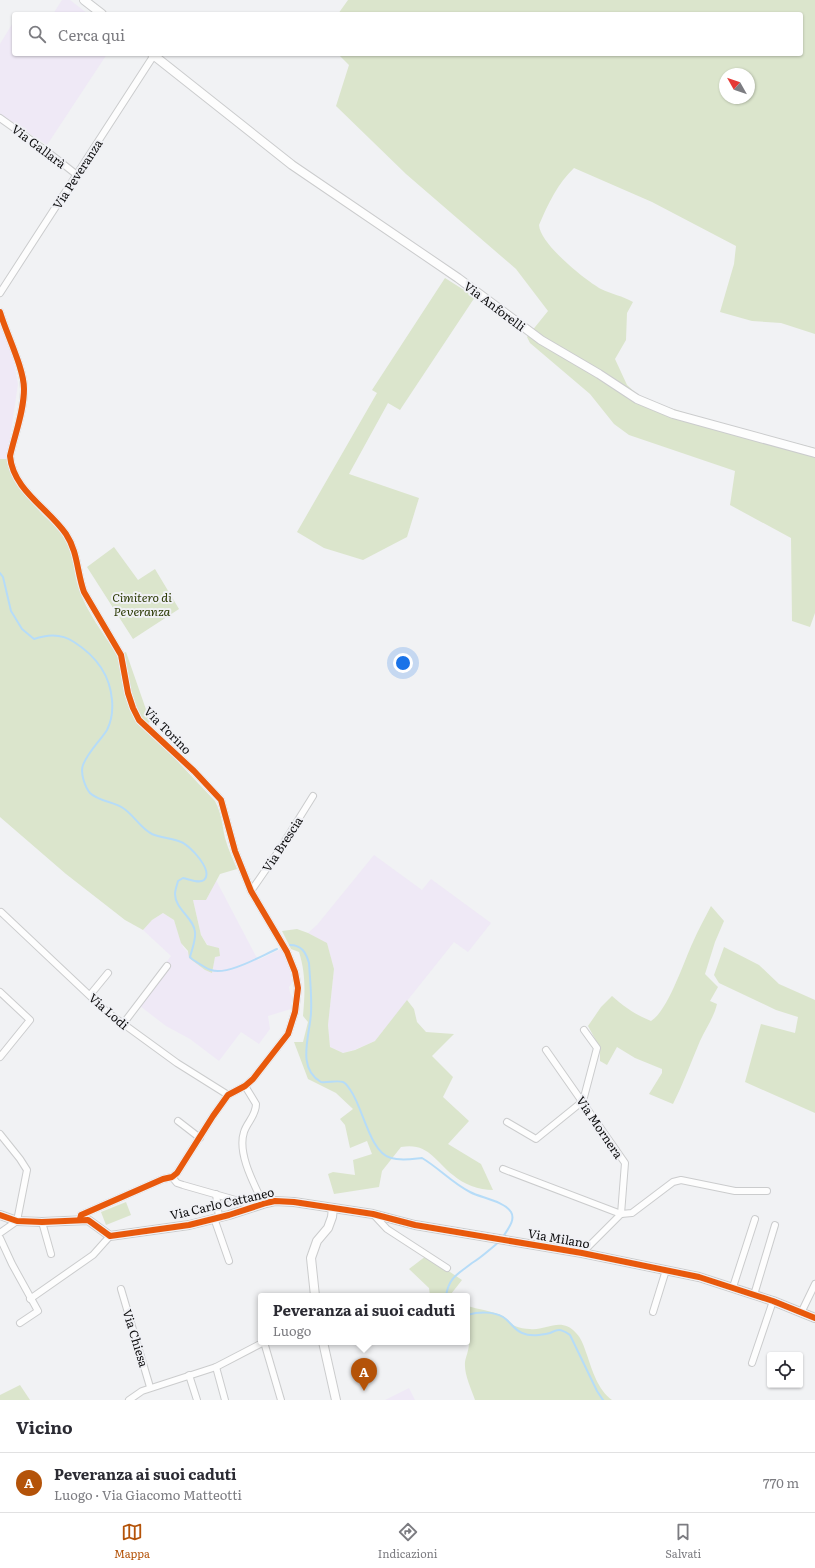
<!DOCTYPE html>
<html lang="it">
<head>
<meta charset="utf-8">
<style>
  :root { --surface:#fff; --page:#f2f2f3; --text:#2b2b33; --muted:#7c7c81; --line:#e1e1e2; --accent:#b45309 }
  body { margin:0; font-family:Literata,serif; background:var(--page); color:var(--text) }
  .controls { position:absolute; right:12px; bottom:12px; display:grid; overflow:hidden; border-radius:4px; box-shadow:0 1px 3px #0004 }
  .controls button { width:36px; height:36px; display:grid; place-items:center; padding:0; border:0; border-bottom:1px solid var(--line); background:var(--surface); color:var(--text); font:20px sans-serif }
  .compass { position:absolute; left:719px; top:68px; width:36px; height:36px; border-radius:50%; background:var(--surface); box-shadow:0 1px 3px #0004; rotate:310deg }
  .you { position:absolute; left:403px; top:663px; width:14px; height:14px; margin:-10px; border:3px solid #fff; border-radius:50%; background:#1a73e8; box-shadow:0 0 0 6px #1a73e833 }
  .badge { display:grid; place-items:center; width:26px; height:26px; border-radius:50%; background:var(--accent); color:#fff; font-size:13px; font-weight:700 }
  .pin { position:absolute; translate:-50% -33px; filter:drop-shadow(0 1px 2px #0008) }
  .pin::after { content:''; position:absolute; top:21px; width:14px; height:12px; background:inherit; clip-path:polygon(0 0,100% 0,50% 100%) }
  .popup { position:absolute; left:258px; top:1293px; width:212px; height:52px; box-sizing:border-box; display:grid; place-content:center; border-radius:4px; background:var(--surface); filter:drop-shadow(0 1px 3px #0005); font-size:13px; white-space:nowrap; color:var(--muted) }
  .popup b { font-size:15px; color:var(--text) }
  .popup::after { content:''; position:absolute; left:50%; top:100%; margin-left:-8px; border:8px solid transparent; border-top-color:var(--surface) }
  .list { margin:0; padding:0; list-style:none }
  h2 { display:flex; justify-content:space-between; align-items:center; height:52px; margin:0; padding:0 16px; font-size:17px }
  h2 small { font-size:13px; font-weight:400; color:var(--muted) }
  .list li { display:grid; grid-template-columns:26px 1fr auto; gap:12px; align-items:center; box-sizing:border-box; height:60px; padding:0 16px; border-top:1px solid var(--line) }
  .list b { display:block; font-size:15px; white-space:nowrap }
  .list p { margin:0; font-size:13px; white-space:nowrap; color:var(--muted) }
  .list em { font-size:13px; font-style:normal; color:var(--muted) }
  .icon { flex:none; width:22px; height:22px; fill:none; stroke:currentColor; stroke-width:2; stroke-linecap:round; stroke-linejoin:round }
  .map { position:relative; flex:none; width:815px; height:1400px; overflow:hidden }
  .search { position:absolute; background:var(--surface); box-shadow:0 1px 3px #0004; left:12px; right:12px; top:12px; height:44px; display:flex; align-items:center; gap:10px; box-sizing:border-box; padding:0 14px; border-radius:4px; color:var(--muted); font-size:15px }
  .sheet { height:112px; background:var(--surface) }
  nav { display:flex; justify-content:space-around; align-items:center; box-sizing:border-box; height:56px; border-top:1px solid var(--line); background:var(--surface); font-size:11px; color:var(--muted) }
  nav a { display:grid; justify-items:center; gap:2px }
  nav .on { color:var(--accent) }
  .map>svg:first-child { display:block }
  .industrial { fill:#efe9f6 }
  .green { fill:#dbe5cc; fill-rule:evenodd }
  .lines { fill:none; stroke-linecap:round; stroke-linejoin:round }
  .stream { stroke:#b6dcf8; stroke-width:2 }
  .street-casing { stroke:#cbcccd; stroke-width:8 }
  .secondary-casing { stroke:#cbcccd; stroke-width:10 }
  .street { stroke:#fdfdfd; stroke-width:6 }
  .secondary { stroke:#fdfdfd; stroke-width:8 }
  .cycleway-casing { stroke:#f0f1f5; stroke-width:8 }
  .cycleway { stroke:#e8590c; stroke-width:6 }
  .labels { text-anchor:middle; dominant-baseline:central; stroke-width:4; stroke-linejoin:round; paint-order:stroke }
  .street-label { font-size:12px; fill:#0e0e0f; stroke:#f0f1f5 }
  .park-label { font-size:12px; font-style:italic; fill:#2d3b06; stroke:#f0f1f5 }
</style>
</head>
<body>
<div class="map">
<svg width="815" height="1400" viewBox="0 0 815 1400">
  <rect width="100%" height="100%" fill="#f1f2f4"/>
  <g class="industrial">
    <path d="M62 0H70L88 14H53Z"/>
    <path d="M14 21V54H107L47 145 0 114V44Z"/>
    <path d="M0 325 12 353 18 384 7 459H0Z"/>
    <path d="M374 855 422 890 431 879 491 923 468 952 454 942 375 1041 354 1050 343 1053 330 1047 328 1025 334 969 327 944 308 933 317 925Z"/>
    <path d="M216 880 258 960 283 948 290 965 292 983 289 987 290 993 292 996 291 1009 268 1016 270 1029 259 1044 241 1032 219 1061 190 1039 166 1026 136 1003 171 956 143 930 152 920 163 913 174 920 183 947 205 970 212 972 215 956 201 935 193 900H206Z"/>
    <path d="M409 1388 415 1400H385Z"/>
  </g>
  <g class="green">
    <path d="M348 0H815V334L781 323 752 321 720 312 734 264 736 246 652 202 574 168C558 183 548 204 539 225 540 244 585 280 601 289 611 294 623 296 633 302L627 313 626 340 615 359 627 385 638 395 658 404 707 420 815 448V613L810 627 792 621 791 538 730 505 735 471 629 435 614 424 590 394 530 343 527 337 548 311 516 269 406 174 336 106 349 65 338 54H801V14H338ZM725 74H749V98H725Z"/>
    <path d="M445 278 475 297 400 410 388 403 349 474 419 498 407 537 363 560 324 548 297 532 377 393 372 390Z"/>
    <path d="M0 459H7C16 480 27 498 43 515 52 523 61 532 67 542 76 557 73 574 79 589 86 611 104 634 117 655L126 652 150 721 145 727 215 801C222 815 222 824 225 838 228 849 233 859 237 869L220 874 206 900H193L201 935 207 945 219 948 220 956 215 957 212 973 205 970 189 958 188 951 181 943 174 920 163 913 152 920 143 930 125 920 66 874 0 817Z"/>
    <path d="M114 547 138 580 155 569 179 609 133 639 87 567Z"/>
    <path d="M711 906 724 921 715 942 705 974 718 987 710 1001 717 1004C714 1017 706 1028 700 1041 691 1062 683 1084 673 1104L649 1094 662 1073V1069L635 1058 617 1047 607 1065 600 1061V1048L588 1026 601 1007 612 996C624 1007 636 1015 651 1021 668 1011 684 961 693 942 698 930 705 918 711 906Z"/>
    <path d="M297 929 308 933 327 943 334 969 328 1025 330 1047 343 1053 355 1050 375 1041 407 1000 414 1009 417 1022 426 1032 454 1034 432 1056 453 1077 443 1097 469 1121 448 1144 481 1164 493 1190C479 1190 463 1184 453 1175 435 1161 428 1142 401 1147L382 1171 379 1187 334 1194 328 1174 333 1172 355 1175 353 1160 372 1154 367 1141 350 1148 345 1125 340 1119 353 1109 336 1093 308 1079 294 1042H303L308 1022 303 1016C305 993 306 974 299 952L291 949 282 931Z"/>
    <path d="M724 947 759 965 779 984 815 1000V1113L745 1082 761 1024 795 1033 798 1017 776 1010 719 983 714 975Z"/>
    <path d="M126 1202 131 1215 106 1225 101 1212Z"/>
    <path d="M426 1256 462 1280 451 1294 452 1296H430L429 1288 409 1269Z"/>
    <path d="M467 1306C478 1309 492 1311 503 1316 507 1318 510 1324 515 1326 519 1328 525 1329 530 1329 546 1331 561 1316 576 1333 582 1339 584 1347 587 1355 592 1370 598 1390 612 1400H475C471 1388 464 1375 465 1362 466 1356 469 1350 469 1343L458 1342H467Z"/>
    <path d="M20 1385 30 1400H0V1395Z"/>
  </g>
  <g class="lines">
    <g class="stream">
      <path d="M0 573 3 577 11 611 22 629 34 639C48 634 61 633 74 642 96 656 110 674 112 700 113 711 112 720 107 730 100 741 88 752 83 765 80 773 85 787 90 793 98 801 114 802 123 808 134 815 140 828 152 834 161 838 172 838 181 842 190 845 214 871 204 880 199 884 189 879 183 878L178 881C177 885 175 890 175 894 175 909 194 918 195 932 196 940 192 949 190 957L192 959C198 963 205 968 211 970 227 976 261 956 277 949"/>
      <path d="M290 945C302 945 306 953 309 963 310 980 312 997 311 1013 310 1035 296 1068 321 1082 328 1083 336 1080 343 1082 346 1083 349 1088 351 1091 363 1108 370 1153 391 1158 401 1161 412 1159 422 1158 439 1168 452 1183 470 1192 481 1198 504 1201 511 1212 516 1220 507 1230 503 1237"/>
      <path d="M446 1296C449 1277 458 1274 472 1263 482 1257 490 1249 499 1242"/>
      <path d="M467 1315C478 1312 493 1311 503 1317 511 1322 514 1330 522 1333 531 1337 541 1335 550 1333 552 1332 556 1330 559 1330 563 1330 567 1333 570 1335L597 1391 603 1400"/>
    </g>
    <defs>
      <g id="street">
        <path d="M0 118 49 153 77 175"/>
        <path d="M0 293 154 55"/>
        <path d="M0 312C6 333 24 368 24 389 24 411 15 434 10 456 13 490 48 508 66 534 78 552 77 573 84 592L121 655 128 693 133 708 139 720 194 771 221 800 235 851 251 891 287 952 295 972 298 988 295 1012 288 1034 253 1079 245 1086 228 1095 213 1116 177 1173 172 1177 163 1179 81 1215 80 1219"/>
        <path d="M251 891 278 852 313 796"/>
        <path d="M1 912 107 1012 177 1063 228 1095"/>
        <path d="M0 992 30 1020 0 1057"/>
        <path d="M90 995 108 973"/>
        <path d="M123 1024 167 966"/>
        <path d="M546 1050 625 1163 621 1214"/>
        <path d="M245 1086 256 1104C256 1116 247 1122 244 1132 237 1153 254 1184 263 1203"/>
        <path d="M178 1121 200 1138"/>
        <path d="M507 1122 536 1139 583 1101 597 1048 584 1030"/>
        <path d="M0 1134 20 1159 27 1170 17 1221 0 1233"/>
        <path d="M503 1169 621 1214 632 1213 673 1182 681 1180 735 1191H767"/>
        <path d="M172 1177 177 1183 183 1185 246 1203 248 1208"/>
        <path d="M216 1194 219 1217"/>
        <path d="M373 1214 387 1229 447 1268"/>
        <path d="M214 1218 229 1261"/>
        <path d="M42 1222 51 1254"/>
        <path d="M0 1238 12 1264 38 1311 20 1323"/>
        <path d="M582 1253 621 1214"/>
        <path d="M733 1287 755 1219"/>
        <path d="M121 1289 150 1387"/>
        <path d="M754 1295 775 1225"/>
        <path d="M30 1299 93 1255 110 1236"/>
        <path d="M653 1312 666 1270"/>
        <path d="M801 1313 815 1284"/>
        <path d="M264 1342 281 1400"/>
        <path d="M752 1363 773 1301"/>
        <path d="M216 1367 225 1400"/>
        <path d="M189 1375 197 1400"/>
        <path d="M129 1400 142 1391 216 1367 264 1342"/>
      </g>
      <g id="secondary">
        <path d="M84 0 102 14"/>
        <path d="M152 54 292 165 458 278 541 340 599 374 637 399 673 414 815 453"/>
        <path d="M0 1215 17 1221 42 1222 88 1220 110 1236 189 1225 229 1215 266 1203 275 1201 294 1202 373 1214 415 1225 582 1253 699 1277 773 1301 815 1318"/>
        <path d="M315 1296 311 1258 317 1241 328 1228 332 1217 333 1208"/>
        <path d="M323 1342 336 1400"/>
      </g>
    </defs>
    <use href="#street" class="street-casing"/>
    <use href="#secondary" class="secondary-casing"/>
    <use href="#street" class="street"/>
    <use href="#secondary" class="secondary"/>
    <defs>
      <g id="cycleway">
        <path d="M0 312C6 333 24 368 24 389 24 411 15 434 10 456 13 490 48 508 66 534 78 552 77 573 84 592L121 655 128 693 133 708 139 720 194 771 221 800 235 851 251 891 287 952 295 972 298 988 295 1012 288 1034 253 1079 245 1086 228 1095 213 1116 177 1173 172 1177 163 1179 81 1215 80 1219"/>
        <path d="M0 1215 17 1221 42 1222 88 1220 110 1236 189 1225 229 1215 266 1203 275 1201 294 1202 373 1214 415 1225 582 1253 699 1277 773 1301 815 1318"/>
      </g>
    </defs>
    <use href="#cycleway" class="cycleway-casing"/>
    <use href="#cycleway" class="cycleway"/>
  </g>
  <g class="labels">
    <g class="street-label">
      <text transform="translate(39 146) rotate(37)">Via Gallarà</text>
      <text transform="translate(77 174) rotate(-57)">Via Peveranza</text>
      <text transform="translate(495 306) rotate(37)">Via Anforelli</text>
      <text transform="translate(168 730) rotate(45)">Via Torino</text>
      <text transform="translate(282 844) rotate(-57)">Via Brescia</text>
      <text transform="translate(109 1011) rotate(41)">Via Lodi</text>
      <text transform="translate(600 1127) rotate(56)">Via Mornera</text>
      <text transform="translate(222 1203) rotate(-13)">Via Carlo Cattaneo</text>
      <text transform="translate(559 1238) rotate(10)">Via Milano</text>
      <text transform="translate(136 1338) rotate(73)">Via Chiesa</text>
    </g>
    <g class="park-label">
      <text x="142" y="597">Cimitero di<tspan x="142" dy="14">Peveranza</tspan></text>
    </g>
  </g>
</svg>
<div class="controls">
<button><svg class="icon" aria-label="locate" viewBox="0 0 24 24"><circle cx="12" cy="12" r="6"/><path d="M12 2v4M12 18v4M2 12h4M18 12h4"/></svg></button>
</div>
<svg class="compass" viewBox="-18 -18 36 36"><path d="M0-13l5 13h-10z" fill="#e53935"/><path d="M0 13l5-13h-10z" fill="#7c7c81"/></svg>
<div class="you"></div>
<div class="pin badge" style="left:364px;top:1391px">A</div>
<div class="popup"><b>Peveranza ai suoi caduti</b>Luogo</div>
<div class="search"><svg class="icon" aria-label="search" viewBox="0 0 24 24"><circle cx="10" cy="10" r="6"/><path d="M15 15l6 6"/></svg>Cerca qui</div>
</div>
<section class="sheet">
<h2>Vicino<small></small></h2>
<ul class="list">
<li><span class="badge">A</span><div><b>Peveranza ai suoi caduti</b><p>Luogo · Via Giacomo Matteotti</p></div><em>770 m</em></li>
</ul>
</section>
<nav>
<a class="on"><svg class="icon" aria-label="map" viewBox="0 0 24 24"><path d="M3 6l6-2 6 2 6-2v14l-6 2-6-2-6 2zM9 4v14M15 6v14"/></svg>Mappa</a>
<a><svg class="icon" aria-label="directions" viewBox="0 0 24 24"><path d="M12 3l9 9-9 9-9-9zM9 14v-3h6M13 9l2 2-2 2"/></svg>Indicazioni</a>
<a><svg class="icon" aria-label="saved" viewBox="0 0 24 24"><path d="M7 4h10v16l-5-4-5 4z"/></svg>Salvati</a>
</nav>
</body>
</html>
